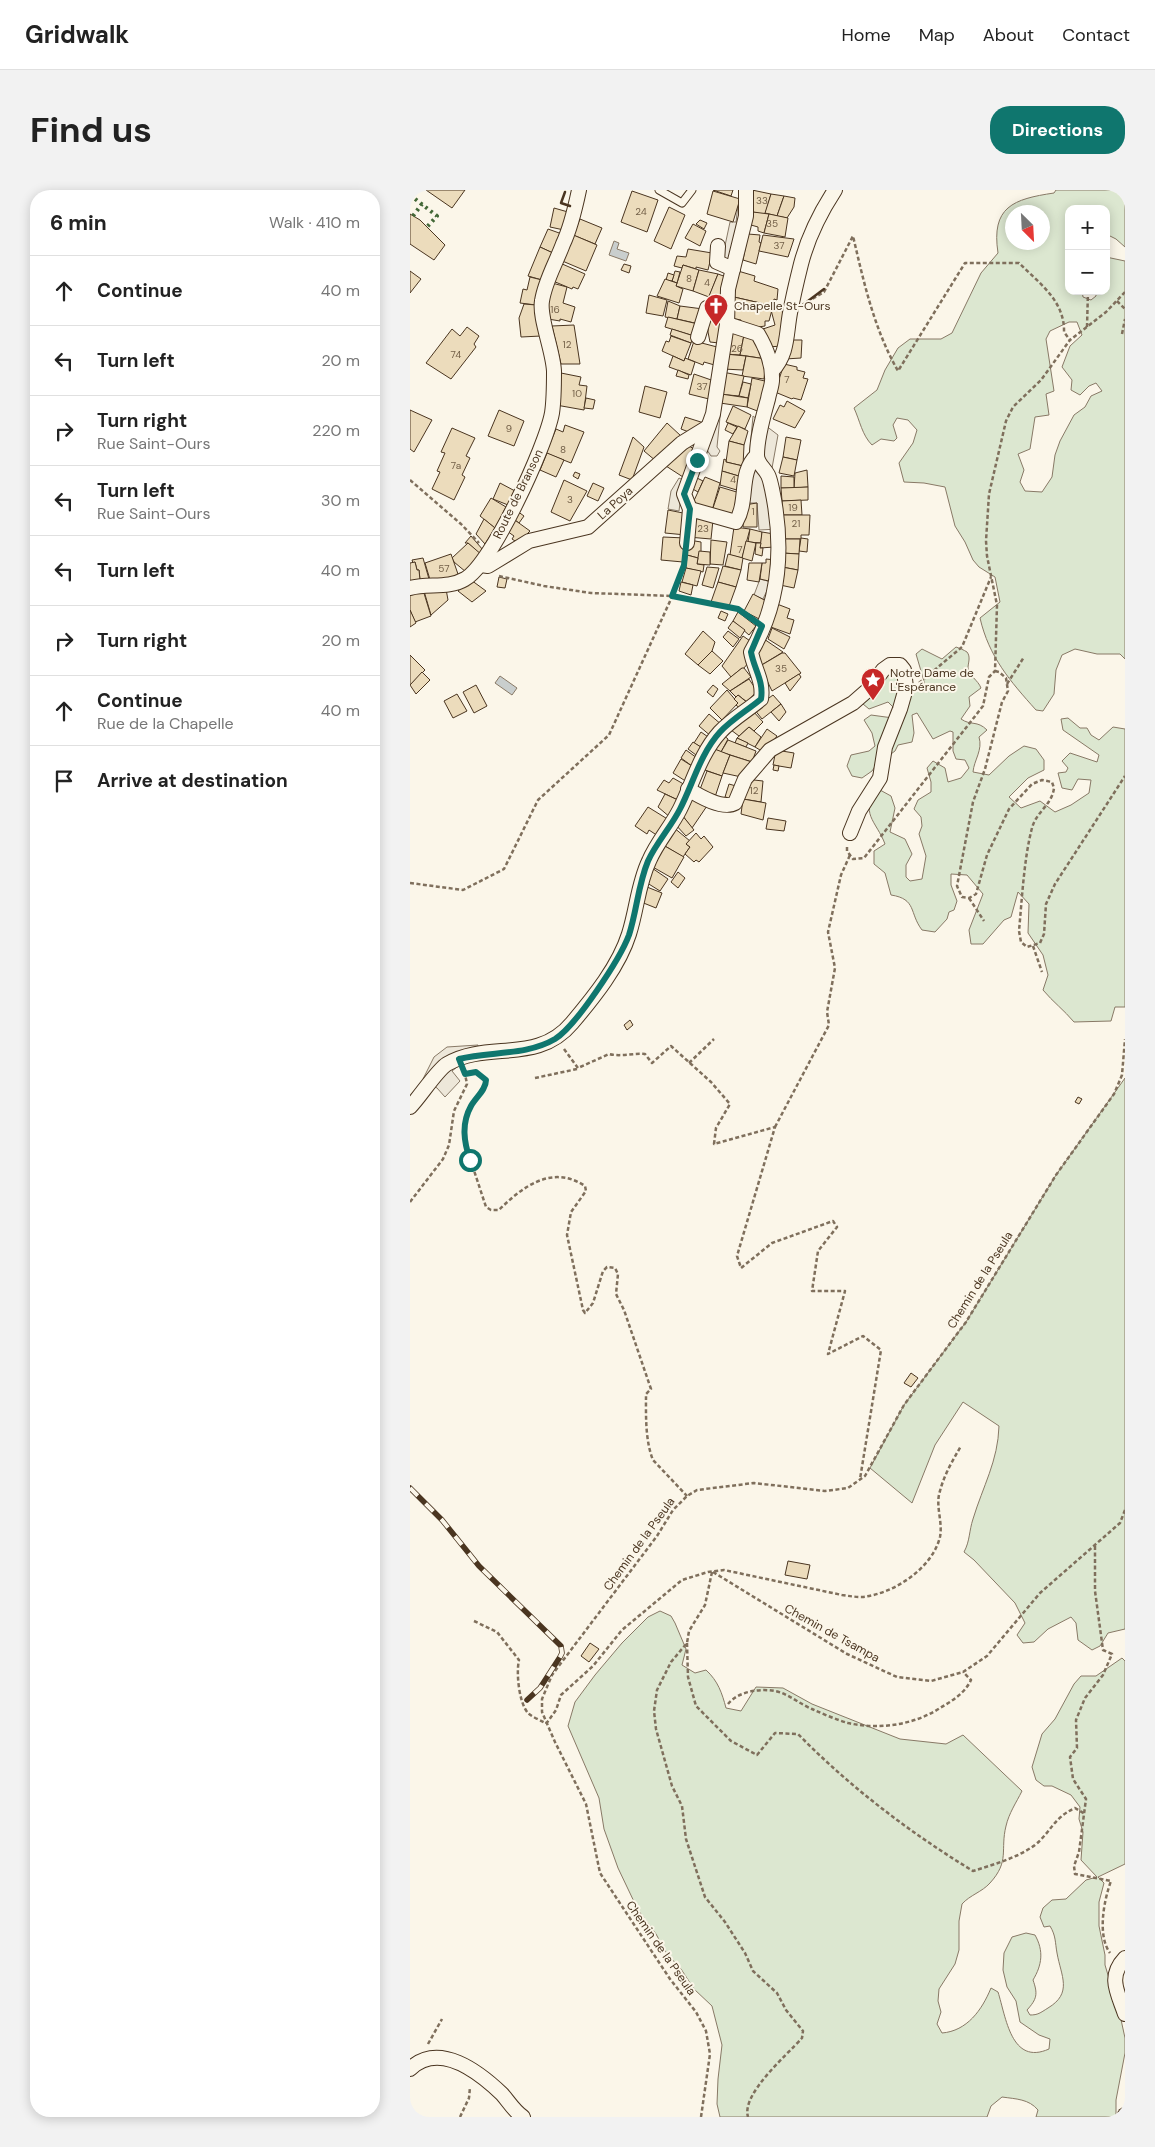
<!DOCTYPE html>
<html lang="en">
<head>
<meta charset="utf-8">
<style>
  :root { --surface:#fff; --page:#f2f2f2; --text:#222; --muted:#767676; --line:#e0e0e0; --accent:#0f766e }
  body { margin:0; font-family:"DM Sans",sans-serif; background:var(--page); color:var(--text) }
  .controls { position:absolute; right:15px; top:15px; display:grid; overflow:hidden; border-radius:10px; box-shadow:0 2px 12px #0003 }
  .controls button { width:45px; height:45px; display:grid; place-items:center; padding:0; border:0; border-bottom:1px solid var(--line); background:var(--surface); color:var(--text); font:25px sans-serif }
  .compass { position:absolute; left:595px; top:15px; width:45px; height:45px; border-radius:50%; background:var(--surface); box-shadow:0 2px 12px #0003; rotate:156deg }
  .stop { position:absolute; width:15px; height:15px; margin:-11px; border:4px solid #0f766e; border-radius:50%; background:#fff }
  .stop.end { background:#0f766e; border-color:#fff; box-shadow:0 1px 5px #0008 }
  .list { margin:0; padding:0; list-style:none }
  h2 { display:flex; justify-content:space-between; align-items:center; height:65px; margin:0; padding:0 20px; font-size:21px }
  h2 small { font-size:16px; font-weight:400; color:var(--muted) }
  .list li { display:grid; grid-template-columns:32px 1fr auto; gap:15px; align-items:center; box-sizing:border-box; height:70px; padding:0 20px; border-top:1px solid var(--line) }
  .list b { display:block; font-size:19px; white-space:nowrap }
  .list p { margin:0; font-size:16px; white-space:nowrap; color:var(--muted) }
  .list em { font-size:16px; font-style:normal; color:var(--muted) }
  .icon { flex:none; width:28px; height:28px; fill:none; stroke:currentColor; stroke-width:2; stroke-linecap:round; stroke-linejoin:round }
  .map { position:relative; flex:none; width:715px; height:1927px; overflow:hidden; border-radius:20px }
  header { display:flex; align-items:center; gap:30px; box-sizing:border-box; height:70px; padding:0 25px; background:var(--surface); border-bottom:1px solid var(--line) }
  header strong { font-size:24px }
  nav { display:flex; gap:28px; margin-inline-start:auto; font-size:18px }
  .intro { display:flex; align-items:center; justify-content:space-between; box-sizing:border-box; height:120px; padding:0 30px }
  h1 { margin:0; font-size:35px }
  .button { padding:12px 22px; border-radius:20px; background:var(--accent); color:#fff; font-size:18px; font-weight:700 }
  main { display:flex; gap:30px; padding:0 30px }
  aside { flex:1; background:var(--surface); border-radius:20px; box-shadow:0 2px 12px #0003 }
  .map>svg:first-child { display:block }
  .green { fill:#dce7d0; stroke:#887966; fill-rule:evenodd }
  .parking { fill:#ede7d9; stroke:#887966 }
  .water { fill:#c9cecd; stroke:#887966 }
  .building { fill:#ecdcbc; stroke:#4a3520 }
  .lines { fill:none; stroke-linecap:round; stroke-linejoin:round }
  .lane-casing { stroke:#4a3520; stroke-width:9 }
  .street-casing { stroke:#4a3520; stroke-width:16 }
  .path { stroke:#7f6f5c; stroke-width:2.5; stroke-dasharray:4 2.5; stroke-linecap:butt }
  .lane { stroke:#fbf6e9; stroke-width:7 }
  .street { stroke:#fbf6e9; stroke-width:14 }
  .rail-casing { stroke:#4a3520; stroke-width:5.5 }
  .rail { stroke:#fbf6e9; stroke-width:4; stroke-dasharray:11; stroke-linecap:butt }
  .hedge { stroke:#436837; stroke-width:4; stroke-dasharray:2.5 4; stroke-linecap:butt }
  .wall { stroke:#4a3520; stroke-width:2.5 }
  .route { stroke:#0f766e; stroke-width:6 }
  .labels { text-anchor:middle; dominant-baseline:central; stroke-width:4; stroke-linejoin:round; paint-order:stroke }
  .number-label { font-size:10px; fill:#725f47 }
  .poi-label { font-size:12px; fill:#4a3520; stroke:#fbf6e9; text-anchor:start }
  .street-label { font-size:12px; fill:#4a3520; stroke:#fbf6e9 }
</style>
</head>
<body>
<header>
<strong>Gridwalk</strong>
<nav><a>Home</a><a>Map</a><a>About</a><a>Contact</a></nav>
</header>
<div class="intro"><h1>Find us</h1><a class="button">Directions</a></div>
<main>
<aside>
<h2>6 min<small>Walk · 410 m</small></h2>
<ul class="list">
<li><svg class="icon" aria-label="ahead" viewBox="0 0 24 24"><path d="M12 20V5M6 11l6-6 6 6"/></svg><div><b>Continue</b></div><em>40 m</em></li>
<li><svg class="icon" aria-label="left" viewBox="0 0 24 24"><path d="M17 20v-9H6M10 6l-5 5 5 5"/></svg><div><b>Turn left</b></div><em>20 m</em></li>
<li><svg class="icon" aria-label="right" viewBox="0 0 24 24"><path d="M7 20v-9h11M14 6l5 5-5 5"/></svg><div><b>Turn right</b><p>Rue Saint-Ours</p></div><em>220 m</em></li>
<li><svg class="icon" aria-label="left" viewBox="0 0 24 24"><path d="M17 20v-9H6M10 6l-5 5 5 5"/></svg><div><b>Turn left</b><p>Rue Saint-Ours</p></div><em>30 m</em></li>
<li><svg class="icon" aria-label="left" viewBox="0 0 24 24"><path d="M17 20v-9H6M10 6l-5 5 5 5"/></svg><div><b>Turn left</b></div><em>40 m</em></li>
<li><svg class="icon" aria-label="right" viewBox="0 0 24 24"><path d="M7 20v-9h11M14 6l5 5-5 5"/></svg><div><b>Turn right</b></div><em>20 m</em></li>
<li><svg class="icon" aria-label="ahead" viewBox="0 0 24 24"><path d="M12 20V5M6 11l6-6 6 6"/></svg><div><b>Continue</b><p>Rue de la Chapelle</p></div><em>40 m</em></li>
<li><svg class="icon" aria-label="arrive" viewBox="0 0 24 24"><path d="M6 21V4h12l-3 4 3 4H6"/></svg><div><b>Arrive at destination</b></div></li>
</ul>
</aside>
<div class="map">
<svg width="715" height="1927" viewBox="0 0 715 1927">
  <rect width="100%" height="100%" fill="#fbf6e9"/>
  <g class="green">
    <path d="M646 0H715V57L706 49 696 44V19H659V101H672L673 107 681 110 686 106V101H696V67L715 71V469L710 464H687L665 459 652 465 646 480 644 504 633 521 626 520C600 491 579 467 570 428L590 412 585 387 569 377 563 370 555 352 545 336 535 297 514 293 494 292 489 273 503 253 507 240 498 230 487 228 483 235 487 248 484 251 471 249 462 255C452 245 450 231 444 218L467 200 475 180 488 158 500 149H531L542 143 571 83 588 63C581 17 603 9 644 3ZM632 22V52H602V22ZM659 132H667L672 145 660 156 652 177 662 190 661 200 670 205 679 196 686 193 692 201 681 206 675 217 664 225 650 251 645 265 642 287 632 302 615 301 610 292 614 280 608 264 620 259 625 227 639 225 636 204 644 201 636 149 640 141Z"/>
    <path d="M546 457C549 458 554 460 557 462 561 467 558 473 558 478 559 486 568 490 571 498L559 507 560 516 551 529C561 536 567 530 577 540L569 547C573 560 564 570 563 582L579 585 599 566 614 556 626 559 634 570V580L618 588 599 607 611 618 630 611 645 622 661 615 679 603 681 590 668 589 662 600 652 598 648 583 656 582 658 578 652 571 660 563 687 572 689 565 653 540 651 529 658 528 670 538H677L681 545 689 550 703 537 715 539V817H705L701 831 664 832C654 820 643 812 633 800L638 785 633 765 618 743 619 714 608 702 601 727 594 730 573 754H561L559 740 573 704 557 685 541 684V695L547 711 544 720 539 722 537 729 525 742 512 740C499 723 507 709 481 705L475 683 464 674V661L475 654C467 632 447 621 470 600L481 606 485 618 480 642 495 649 502 664 496 675V687L500 691 512 689 516 666 509 644 512 636 511 627 504 619 508 610 521 602V592L517 578 523 571 535 578 538 592 551 588 559 578 555 570 546 569 543 561V542L540 541 523 549 507 523 502 525 504 543 502 552 488 555 485 561 466 575 462 581 452 588 442 586 437 576 441 565 459 561 465 556 462 543 454 530 461 525 483 528V517L478 512 459 519 453 514 452 510 477 480 490 481 494 493 502 504 507 499 516 498 506 464 512 459 532 469Z"/>
    <path d="M715 888V1439L698 1443 690 1456 682 1460 668 1450 666 1433 661 1427 638 1439 624 1452 613 1453 607 1445 615 1433 605 1413 564 1370 554 1362C560 1351 559 1341 563 1329 573 1296 588 1271 589 1236L553 1212 525 1255 502 1313 460 1278 494 1215 556 1132 646 985Z"/>
    <path d="M250 1421 261 1426 265 1433 276 1459 272 1475 285 1483 296 1480C308 1491 312 1503 316 1518L331 1521 346 1497 373 1498 402 1514 490 1549 536 1554 553 1545 612 1601C606 1613 599 1623 596 1636 590 1660 600 1671 580 1693 572 1702 560 1705 552 1714L549 1731V1760L545 1774 529 1799 528 1811 531 1822 527 1834 532 1843C557 1841 572 1820 581 1798L588 1802C596 1827 601 1876 639 1859L640 1849 629 1845 610 1832 606 1811 597 1797 593 1780 594 1763 602 1747 616 1743 625 1745C634 1761 632 1775 623 1790 628 1804 627 1809 617 1820L620 1825C628 1825 630 1823 638 1818 663 1803 651 1786 647 1763 645 1752 646 1746 640 1736L634 1737 630 1727 633 1718 642 1710 656 1709 676 1690 687 1687 671 1670 673 1642 669 1629 670 1617 661 1605 642 1596H634L626 1590 622 1577 632 1544 645 1529 664 1494 671 1486H686L712 1468 715 1471V1674L688 1687 694 1693 689 1712V1736L695 1765V1775L710 1825 715 1848V1863L706 1910V1927H626L628 1920C619 1909 606 1909 592 1907L581 1916 577 1927H310L307 1914 308 1889 312 1855 302 1816 284 1799 271 1779 257 1764 246 1744 228 1720 208 1678 194 1639 189 1608 158 1536 165 1512 185 1485 212 1453 238 1427Z"/>
  </g>
  <g class="parking">
    <path d="M328 15 332 16 323 67 312 70 320 32H326Z"/>
    <path d="M306 217H311L307 257 310 261 307 266H301L295 257Z"/>
    <path d="M343 226 368 245 362 278 368 307 369 339 349 340 347 313H335Z"/>
    <path d="M269 288 273 290 269 321 258 319 261 301Z"/>
    <path d="M350 389 361 392 353 409 344 405Z"/>
    <path d="M68 855V861L42 881 50 891 35 907 27 898 13 889 24 867 37 857Z"/>
  </g>
  <g class="water">
    <path d="M204 51 209 53 207 59 219 63 216 71 199 65Z"/>
    <path d="M90 486 107 498 102 505 85 493Z"/>
  </g>
  <g class="building">
    <path d="M16 0H55L42 18Z"/>
    <path d="M303 0H323L321 6Z"/>
    <path d="M342 0 361 4 355 25 343 22Z"/>
    <path d="M222 1 248 10 237 42 211 32Z"/>
    <path d="M303 1 330 9 323 32 297 24Z"/>
    <path d="M361 4 374 6 367 26 355 23Z"/>
    <path d="M374 6 385 8 384 17 377 28 367 26Z"/>
    <path d="M259 17 275 25 261 59 244 51Z"/>
    <path d="M144 18 158 22 154 40 140 37Z"/>
    <path d="M343 22 359 24 354 43 348 41V37L341 35Z"/>
    <path d="M0 24 10 30 35 55 24 70 0 54Z"/>
    <path d="M359 24 378 28 375 47 354 43Z"/>
    <path d="M170 29 192 38 185 54 163 45Z"/>
    <path d="M290 30 297 33 294 39 286 34Z"/>
    <path d="M283 34 296 41 290 56 275 48Z"/>
    <path d="M138 39 152 44 143 63 130 57Z"/>
    <path d="M161 44 187 55 176 81 150 70Z"/>
    <path d="M338 44 350 45 349 52 351 53 346 74 333 70Z"/>
    <path d="M353 45 384 49 378 67 349 61Z"/>
    <path d="M130 57 143 63 132 90 118 86Z"/>
    <path d="M278 59 302 63 298 80 286 77V79L273 75 272 78 264 76 267 66 276 67Z"/>
    <path d="M150 73 175 84 168 99 163 97 162 99 143 91Z"/>
    <path d="M214 74 221 76 219 83 211 80Z"/>
    <path d="M273 75 289 80 283 101 266 96Z"/>
    <path d="M289 80 308 84 299 107 283 101Z"/>
    <path d="M0 81 11 89 0 103Z"/>
    <path d="M265 81 270 82 267 93 262 91Z"/>
    <path d="M328 81 345 86 344 91 368 99 367 110 364 109 363 116 324 107Z"/>
    <path d="M258 83 264 85 262 91 256 90Z"/>
    <path d="M308 84 319 88 313 115 297 111Z"/>
    <path d="M120 87 132 90 126 115 110 113 113 99 117 100Z"/>
    <path d="M255 89 267 93 266 96 273 99 269 113 247 106Z"/>
    <path d="M142 93 157 97 153 113 165 117 161 132 150 129V131L138 129 135 116Z"/>
    <path d="M239 105 257 110 253 126 236 123Z"/>
    <path d="M324 107 363 116 359 131H355V136L342 138 331 134V130L321 128Z"/>
    <path d="M258 111 270 116 267 129 255 127Z"/>
    <path d="M114 114 126 115 131 146 111 147 109 128Z"/>
    <path d="M270 116 293 119 289 134 267 129Z"/>
    <path d="M361 120H372L374 131 372 156 358 157 350 140 365 135Z"/>
    <path d="M299 121H313L309 153 300 152 298 142Z"/>
    <path d="M258 127 288 134 284 146 255 137Z"/>
    <path d="M164 135 170 174H151L142 136Z"/>
    <path d="M57 137 69 146 64 154 66 157 41 189 16 173 42 139 50 146Z"/>
    <path d="M262 139 284 146 281 153 260 145Z"/>
    <path d="M320 139 334 145 330 165 315 164Z"/>
    <path d="M334 145 348 149 356 169 330 165Z"/>
    <path d="M261 146 281 153 274 171 252 161 256 151 259 152Z"/>
    <path d="M382 150H392L391 168 375 169Z"/>
    <path d="M284 151 311 158 308 176 294 172 293 175 278 169Z"/>
    <path d="M315 164 336 166 333 180 313 179Z"/>
    <path d="M263 166 274 171 275 168 285 172 281 185 259 177Z"/>
    <path d="M336 166 356 169 354 189 332 186Z"/>
    <path d="M374 174 387 177V180L395 182 393 188 398 189 391 210 383 208 382 209 365 202Z"/>
    <path d="M268 180 279 185 278 189 266 186Z"/>
    <path d="M312 182 334 186 329 206 308 204Z"/>
    <path d="M151 183 171 187 169 195 177 196 174 220 146 215Z"/>
    <path d="M284 184 307 192 303 210 279 204Z"/>
    <path d="M342 188 359 192 350 222 337 217Z"/>
    <path d="M333 192 341 194 338 208 329 206Z"/>
    <path d="M235 196 257 202 250 228 229 222Z"/>
    <path d="M311 204 338 208 337 217 310 213Z"/>
    <path d="M176 208 185 210 183 219 174 218Z"/>
    <path d="M377 211 395 221 385 238 363 229 370 215 374 217Z"/>
    <path d="M323 216 341 225 335 239 316 232Z"/>
    <path d="M0 220 22 230 4 262 0 259Z"/>
    <path d="M89 220 114 231 104 256 78 246Z"/>
    <path d="M275 227 294 233 284 244 271 239Z"/>
    <path d="M257 233 271 246 246 271 234 261Z"/>
    <path d="M318 233 327 237 323 244 315 240Z"/>
    <path d="M155 235 174 242 161 273 136 263 146 239 153 242Z"/>
    <path d="M328 236 338 241 334 255 319 251Z"/>
    <path d="M42 238 65 248 56 266 60 268 52 285 55 287 44 310 22 299 30 282 27 281 35 263 31 262Z"/>
    <path d="M223 247 234 257 222 290 209 285Z"/>
    <path d="M376 247 391 250 387 270 373 267Z"/>
    <path d="M319 251 334 255 333 276 316 272Z"/>
    <path d="M276 254 287 261 273 287 256 276Z"/>
    <path d="M137 263 154 270 146 287 130 280Z"/>
    <path d="M373 267 387 270 384 286 369 283Z"/>
    <path d="M314 269 316 270V272L333 276 332 287 312 281Z"/>
    <path d="M397 280 398 297 384 298 385 283Z"/>
    <path d="M312 281 332 287 330 301 310 295Z"/>
    <path d="M165 282 170 284 168 289 163 286Z"/>
    <path d="M371 286 384 287V298H371Z"/>
    <path d="M285 287 293 291 288 302 281 298Z"/>
    <path d="M295 287 310 293 301 324 281 317Z"/>
    <path d="M154 290 177 301 160 331 141 322Z"/>
    <path d="M90 293 105 301 98 315 83 309Z"/>
    <path d="M183 293 194 298 188 311 177 306Z"/>
    <path d="M310 297 330 303 326 330 301 324Z"/>
    <path d="M398 297V310L372 311 371 298Z"/>
    <path d="M81 308 96 317 85 338 70 326Z"/>
    <path d="M391 310 392 325H372V311Z"/>
    <path d="M347 313V337H333L334 315Z"/>
    <path d="M258 320 278 324 276 345 255 343Z"/>
    <path d="M107 321 114 326 109 333 102 328Z"/>
    <path d="M372 325H400L399 345H391V349H372Z"/>
    <path d="M102 328 120 341 108 353 102 349 104 346 94 339Z"/>
    <path d="M280 328 303 330 301 349 278 347Z"/>
    <path d="M74 329 85 338 75 354 66 344Z"/>
    <path d="M324 337 340 339 332 368 320 365Z"/>
    <path d="M340 339 352 342 351 353 338 352Z"/>
    <path d="M352 342 364 344V357L350 358Z"/>
    <path d="M61 346 73 360 70 364 58 353H55Z"/>
    <path d="M253 347 275 348 273 372 251 370Z"/>
    <path d="M391 348 398 349 397 362 389 361Z"/>
    <path d="M372 349H390L389 364 372 363Z"/>
    <path d="M279 350 291 352V361L288 368 277 365Z"/>
    <path d="M301 350 317 352 313 375 300 374Z"/>
    <path d="M336 351 346 353 342 371 332 368Z"/>
    <path d="M58 353 72 365 56 382 44 372 42 368Z"/>
    <path d="M346 353H351L350 358H353L352 366 345 364Z"/>
    <path d="M289 361 300 362V375L287 374Z"/>
    <path d="M372 363 389 364 388 380 372 377Z"/>
    <path d="M41 364 49 387 21 393 15 373Z"/>
    <path d="M318 364 333 368 331 380 315 376Z"/>
    <path d="M277 365 288 368 287 374 294 375 293 382 276 378Z"/>
    <path d="M13 368 19 389 10 390 9 380H7L5 372 3 373 2 370Z"/>
    <path d="M356 369 366 370 363 392 350 389 352 373H356Z"/>
    <path d="M5 372 7 380H9L10 390 0 391V373Z"/>
    <path d="M339 373H352L349 392 337 390Z"/>
    <path d="M313 376 331 380 326 397 308 392Z"/>
    <path d="M297 377 309 378 303 398 292 395Z"/>
    <path d="M372 377 388 380 384 398 370 395Z"/>
    <path d="M276 378 291 381 287 396 272 392Z"/>
    <path d="M89 387 97 389 95 398 87 397Z"/>
    <path d="M61 390 76 401 62 412 48 401Z"/>
    <path d="M271 392 283 395 281 405 269 401Z"/>
    <path d="M308 392 326 397 318 419 301 412Z"/>
    <path d="M36 399 38 410 21 425 14 401Z"/>
    <path d="M13 400 21 426 5 432 0 420V405Z"/>
    <path d="M343 404 358 412 349 429 334 421Z"/>
    <path d="M367 414 380 419 377 428 384 430 380 444 358 436Z"/>
    <path d="M0 420 6 433 0 437Z"/>
    <path d="M311 421 318 424 315 431 308 428Z"/>
    <path d="M328 422 346 436 339 445 323 431Z"/>
    <path d="M323 431 335 440 330 448 318 438Z"/>
    <path d="M362 438 380 447 374 459 358 449Z"/>
    <path d="M293 441 305 452 302 461 288 475 275 464Z"/>
    <path d="M318 441 329 449 323 457 313 447Z"/>
    <path d="M333 446 343 453 334 463 340 471 333 479 332 478 321 487 312 476Z"/>
    <path d="M354 449 373 462 350 476 345 463Z"/>
    <path d="M302 461 313 471 300 484 288 475Z"/>
    <path d="M372 463H375L391 483 362 501 350 476Z"/>
    <path d="M0 465 15 480 0 495Z"/>
    <path d="M332 478H334L341 487 320 501 312 494Z"/>
    <path d="M12 482 20 490 6 504 0 495Z"/>
    <path d="M389 484 391 487 380 501 375 493Z"/>
    <path d="M339 489 347 501 337 512 328 505 326 507 320 501Z"/>
    <path d="M66 495 77 516 64 523 53 502Z"/>
    <path d="M303 495 308 499 303 507 297 502Z"/>
    <path d="M317 500 328 513 312 530 300 518Z"/>
    <path d="M47 504 57 521 43 528 34 511Z"/>
    <path d="M328 505 339 514 333 521 326 515 328 513 324 509Z"/>
    <path d="M363 505 371 514 352 529 344 519Z"/>
    <path d="M371 514 376 522 369 531 361 522Z"/>
    <path d="M342 520 353 532 344 541 339 537 329 546 321 540Z"/>
    <path d="M299 524 312 535 302 547 289 536Z"/>
    <path d="M339 537 351 547 345 557 327 548Z"/>
    <path d="M357 539 367 546 355 563 345 557Z"/>
    <path d="M291 542 301 549 294 559 284 553Z"/>
    <path d="M312 544 318 549 311 562 302 558Z"/>
    <path d="M327 548 338 553 336 557 325 553Z"/>
    <path d="M318 550 346 561 342 572 311 562Z"/>
    <path d="M283 552 294 559 290 568 278 559Z"/>
    <path d="M302 558 320 565 312 586 292 579Z"/>
    <path d="M276 560 287 568 282 576 271 568Z"/>
    <path d="M366 560 384 563 381 578 363 575Z"/>
    <path d="M320 565 342 572 336 588 313 583Z"/>
    <path d="M271 569 285 578 277 592 263 583Z"/>
    <path d="M364 575 369 576 368 581 363 580Z"/>
    <path d="M297 581 312 586 305 607 289 602Z"/>
    <path d="M263 588 277 596 270 611 247 600 254 590 259 593Z"/>
    <path d="M335 589 353 591 351 612 333 609Z"/>
    <path d="M319 594 326 596 323 609 315 607Z"/>
    <path d="M255 604 270 611 261 628 248 617Z"/>
    <path d="M279 605 299 613 282 638 272 625Z"/>
    <path d="M333 609 356 613 353 630 331 624Z"/>
    <path d="M238 617 259 630 248 646 239 640 237 644 225 636Z"/>
    <path d="M272 625 284 640 276 646 265 634Z"/>
    <path d="M358 628 376 631 374 641 356 639Z"/>
    <path d="M263 637 280 651 276 654 280 657 273 667 255 656Z"/>
    <path d="M286 643 291 649 294 646 303 657 289 672 286 670 284 672 275 664 280 657 276 654Z"/>
    <path d="M253 655 274 667 262 688 241 676Z"/>
    <path d="M242 678 258 689 250 701 234 691Z"/>
    <path d="M268 682 275 688 268 698 261 692Z"/>
    <path d="M237 697 252 703 246 718 231 712Z"/>
    <path d="M220 830 223 835 217 840 214 835Z"/>
    <path d="M668 907 672 909 669 914 665 912Z"/>
    <path d="M501 1183 508 1188 501 1197 494 1193Z"/>
    <path d="M378 1371 400 1375 397 1389 375 1385Z"/>
    <path d="M180 1453 189 1459 179 1472 171 1466Z"/>
  </g>
  <g class="lines">
    <defs>
      <path id="lane" d="M249 0 272 13 282 0"/>
      <g id="street">
        <path d="M308 56 307 72 323 79"/>
        <path d="M288 147 297 118H317"/>
        <path d="M362 181C378 164 376 145 380 123 383 107 387 90 391 74 398 47 410 23 425 0"/>
        <path d="M280 319 326 332C339 310 328 283 347 265"/>
        <path d="M277 353 280 319 274 304 303 224 317 134 318 99 336 26V0"/>
        <path d="M71 375 78 376 83 373 119 351 178 337 272 253 298 237"/>
        <path d="M0 398C18 393 38 399 55 389 82 374 136 256 142 223 144 210 144 195 144 181 143 160 129 128 132 111 135 91 146 73 153 54 161 37 165 19 169 0"/>
        <path d="M278 599C289 606 313 620 325 613L335 589 360 560 443 513 459 499 473 480 480 475H490L494 480 496 498 490 519 475 557 470 588 449 621 440 643"/>
        <path d="M0 917C10 907 27 880 37 874 78 850 127 875 162 833 184 807 209 776 219 744 227 719 228 694 239 671 247 652 261 637 270 619 283 593 290 564 310 542 322 529 338 520 351 509 354 491 344 479 341 462 371 411 374 356 362 299 361 295 360 289 358 285 354 277 347 274 347 265 347 247 353 227 358 209 359 202 363 194 362 187 362 172 355 156 348 144L317 134"/>
        <path d="M715 1768C697 1787 708 1803 715 1824"/>
        <path d="M0 1879C29 1851 69 1882 92 1904 99 1912 104 1921 113 1927"/>
        <path d="M715 1927V1925"/>
      </g>
    </defs>
    <use href="#lane" class="lane-casing"/>
    <use href="#street" class="street-casing"/>
    <g class="path">
      <path d="M707 111 715 119"/>
      <path d="M397 112 414 102 443 46C454 93 464 139 488 181L555 73H609C629 93 655 111 654 142L660 150"/>
      <path d="M677 137 678 101"/>
      <path d="M712 144 715 129"/>
      <path d="M0 290 51 334 69 353"/>
      <path d="M89 386 134 396 181 403 262 406 328 419 341 428"/>
      <path d="M585 481 589 482 596 488 598 501 592 512 575 579 563 612 547 696 552 707 559 708 566 704 577 665 599 619 622 594 632 590 642 592 644 598C642 615 626 622 622 638 614 668 612 709 609 741L611 752 617 757 630 753 634 744 636 714 645 694 715 586"/>
      <path d="M509 493 552 457 581 387"/>
      <path d="M597 494 614 467"/>
      <path d="M437 657V661L443 669 454 668 573 516 579 487 585 481 587 415 577 366 576 351 579 304 596 231 603 217 631 190 660 150 696 122 715 102"/>
      <path d="M0 693 53 700 94 679 128 610 199 545 266 398 275 367"/>
      <path d="M559 708 574 731"/>
      <path d="M623 756 632 782"/>
      <path d="M154 859 168 878 199 864C211 867 222 863 235 864L242 873 261 856 301 892 320 914 306 938 304 954 365 937 327 1066 331 1078 362 1053 423 1031 427 1037 408 1061 402 1101H435L418 1164 453 1146 471 1160 450 1289"/>
      <path d="M279 873 304 849"/>
      <path d="M55 884 66 882 76 890V895L60 917 54 935 55 953 76 1017 81 1020H89C112 997 142 974 175 996L176 1001 161 1022 157 1045 173 1120 175 1123 183 1113 193 1081 197 1077 205 1078 208 1084 206 1104 214 1120 241 1199 236 1204C236 1225 235 1250 243 1270L277 1306"/>
      <path d="M125 888 167 879"/>
      <path d="M365 937 419 835 417 822 425 778 418 742 431 685 440 665"/>
      <path d="M0 1012 33 969 39 955 44 921 57 894 55 884"/>
      <path d="M685 1356V1401L693 1460 702 1464 693 1485 675 1508 666 1530 667 1558 660 1567 663 1589 676 1609 669 1662 664 1676 665 1684 701 1691C694 1710 687 1745 700 1763"/>
      <path d="M302 1382 295 1415 279 1441 277 1453 261 1472 247 1500 244 1521 246 1539 262 1596 272 1616 276 1649 295 1707 315 1732 335 1763 343 1781 367 1803 376 1820 393 1841 392 1848C377 1865 331 1904 338 1927"/>
      <path d="M303 1382 437 1464 487 1487 521 1491 553 1482 577 1466 630 1403 710 1333 715 1320"/>
      <path d="M64 1431 87 1442 109 1470C106 1483 109 1513 118 1523 122 1527 130 1530 135 1533"/>
      <path d="M277 1453 278 1487 286 1516 321 1551 347 1565 365 1543 388 1544C440 1597 499 1642 563 1681 585 1674 607 1668 625 1655 641 1642 643 1628 665 1618L675 1624"/>
      <path d="M318 1514C329 1500 356 1497 372 1503 382 1507 392 1515 402 1519 413 1524 427 1530 438 1533 469 1540 504 1535 530 1518 542 1511 555 1503 561 1490L553 1482"/>
      <path d="M136 1534 146 1520 151 1505 183 1476 212 1440 272 1390 298 1382 314 1380 432 1405C439 1406 445 1407 452 1407 483 1404 522 1379 530 1347 533 1331 525 1316 530 1301 534 1285 543 1270 551 1256"/>
      <path d="M18 1854 32 1829"/>
      <path d="M50 1927 59 1908 60 1897"/>
      <path d="M291 1927 300 1864 296 1841 286 1822 260 1789 190 1683 176 1614 145 1552 132 1522V1509L142 1485 247 1346 263 1320 277 1306 287 1300 344 1293 415 1301 438 1298 455 1286 494 1215 556 1132 646 985 704 904 712 885 715 849"/>
    </g>
    <use href="#lane" class="lane"/>
    <use href="#street" class="street"/>
    <defs>
      <path id="rail" d="M0 1298 32 1330 69 1376 151 1456 152 1463 150 1467 130 1498 117 1510"/>
    </defs>
    <use href="#rail" class="rail-casing"/>
    <use href="#rail" class="rail"/>
    <g class="hedge">
      <path d="M0 5 27 26 17 37"/>
      <path d="M3 26 12 14"/>
    </g>
    <g class="wall">
      <path d="M155 2 151 13 160 16"/>
      <path d="M390 117 414 99"/>
    </g>
  </g>
  <g class="lines">
    <path class="route" d="M60 970C54 952 51 934 61 916 66 907 76 900 76 890L66 882 55 884 49 869C80 861 116 866 145 849 166 836 210 769 219 745 227 720 228 695 238 671 246 653 261 637 270 619 283 594 290 564 310 542 322 529 338 520 351 509 354 491 344 479 341 462L352 436 328 419 262 406 274 375 280 319 274 304 287 270"/>
  </g>
  <defs>
    <symbol id="church-pin" viewBox="-11 -11 22 30"><path d="M0 17L-7.5 6A9.5 9.5 0 1 1 7.5 6Z" fill="#c62828" stroke="#fbf6e9"/><path d="M-1.2-6h2.4v3.5h3.3v2.4h-3.3V6h-2.4V-.1h-3.3v-2.4h3.3Z" fill="#fff"/></symbol>
    <symbol id="sight-pin" viewBox="-11 -11 22 30"><path d="M0 17L-7.5 6A9.5 9.5 0 1 1 7.5 6Z" fill="#c62828" stroke="#fbf6e9"/><path d="M0-6L1.8-2.2L6-1.7L2.9 1.2L3.7 5.4L0 3.3L-3.7 5.4L-2.9 1.2L-6-1.7L-1.8-2.2Z" fill="#fff"/></symbol>
  </defs>
  <g fill-rule="evenodd">
    <use href="#church-pin" x="292" y="102" width="28" height="38"/>
    <use href="#sight-pin" x="449" y="476" width="28" height="38"/>
  </g>
  <g class="labels">
    <g class="number-label">
      <text x="352" y="10">33</text>
      <text x="231" y="21">24</text>
      <text x="362" y="33">35</text>
      <text x="369" y="55">37</text>
      <text x="279" y="88">8</text>
      <text x="297" y="92">4</text>
      <text x="145" y="119">16</text>
      <text x="157" y="154">12</text>
      <text x="327" y="158">26</text>
      <text x="46" y="164">74</text>
      <text x="377" y="189">7</text>
      <text x="292" y="196">37</text>
      <text x="167" y="203">10</text>
      <text x="99" y="238">9</text>
      <text x="153" y="259">8</text>
      <text x="46" y="275">7a</text>
      <text x="323" y="289">4</text>
      <text x="160" y="309">3</text>
      <text x="383" y="317">19</text>
      <text x="343" y="321">1</text>
      <text x="386" y="333">21</text>
      <text x="293" y="338">23</text>
      <text x="330" y="359">7</text>
      <text x="34" y="378">57</text>
      <text x="371" y="478">35</text>
      <text x="344" y="600">12</text>
    </g>
    <g class="poi-label">
      <text x="324" y="116">Chapelle St-Ours</text>
      <text x="480" y="483">Notre Dame de<tspan x="480" dy="14">L'Espérance</tspan></text>
    </g>
    <g class="street-label">
      <text transform="translate(108 304) rotate(-64)">Route de Branson</text>
      <text transform="translate(205 313) rotate(-42)">La Poya</text>
      <text transform="translate(570 1090) rotate(-58)">Chemin de la Pseula</text>
      <text transform="translate(229 1354) rotate(-54)">Chemin de la Pseula</text>
      <text transform="translate(422 1443) rotate(29)">Chemin de Tsampa</text>
      <text transform="translate(251 1758) rotate(55)">Chemin de la Pseula</text>
    </g>
  </g>
</svg>
<div class="controls">
<button>+</button>
<button>−</button>
</div>
<svg class="compass" viewBox="-18 -18 36 36"><path d="M0-13l5 13h-10z" fill="#e53935"/><path d="M0 13l5-13h-10z" fill="#767676"/></svg>
<div class="stop" style="left:60px;top:970px"></div>
<div class="stop end" style="left:287px;top:270px"></div>
</div>
</main>
</body>
</html>
